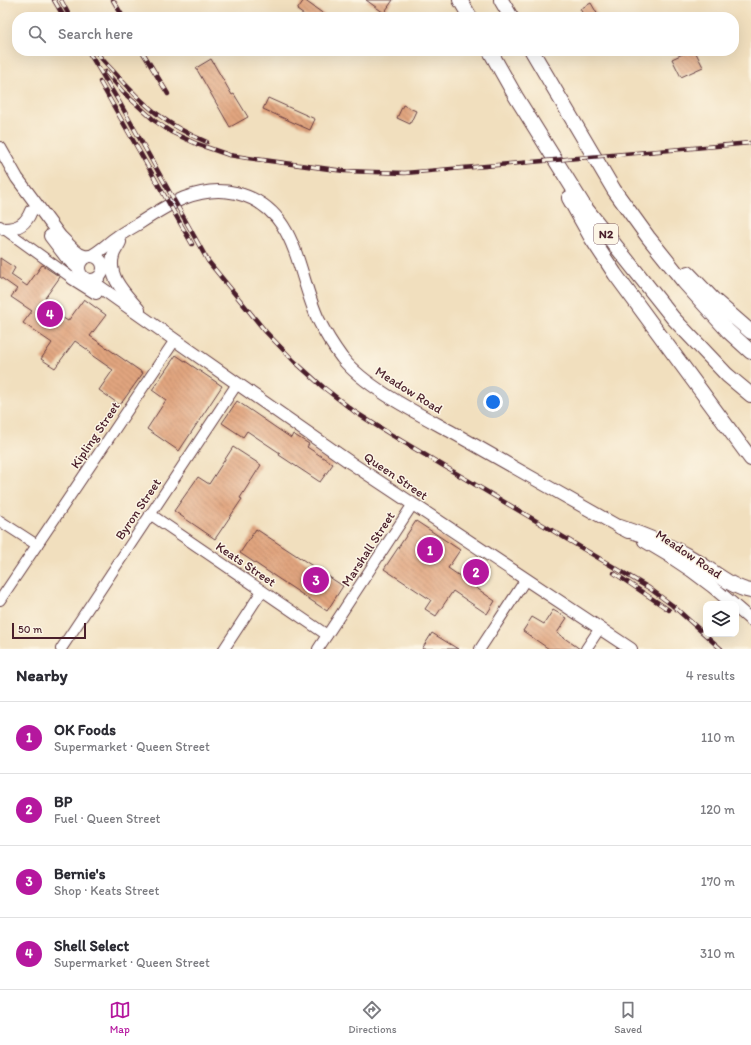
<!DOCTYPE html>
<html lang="en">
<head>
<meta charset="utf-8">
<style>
  :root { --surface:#fff; --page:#f7f7f7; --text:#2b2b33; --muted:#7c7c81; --line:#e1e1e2; --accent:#b5179e }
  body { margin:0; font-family:Itim,sans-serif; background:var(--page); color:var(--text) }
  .controls { position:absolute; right:12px; bottom:12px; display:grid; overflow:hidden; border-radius:8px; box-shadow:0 4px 16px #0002 }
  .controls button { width:36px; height:36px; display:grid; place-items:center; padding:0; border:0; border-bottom:1px solid var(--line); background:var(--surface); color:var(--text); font:20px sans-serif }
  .scale { position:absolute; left:12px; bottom:10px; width:74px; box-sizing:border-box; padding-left:4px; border:2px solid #4a1f2b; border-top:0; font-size:11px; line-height:14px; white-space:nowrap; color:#4a1f2b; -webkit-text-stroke:3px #fcf5e5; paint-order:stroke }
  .you { position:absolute; left:493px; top:402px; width:14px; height:14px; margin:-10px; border:3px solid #fff; border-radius:50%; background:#1a73e8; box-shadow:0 0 0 6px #1a73e833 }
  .badge { display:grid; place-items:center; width:26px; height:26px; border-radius:50%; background:var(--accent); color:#fff; font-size:13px; font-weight:700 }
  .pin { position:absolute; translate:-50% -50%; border:2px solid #fff; box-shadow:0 1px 4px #0006 }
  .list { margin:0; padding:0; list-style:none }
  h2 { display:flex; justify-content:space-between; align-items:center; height:52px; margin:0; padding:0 16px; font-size:17px }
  h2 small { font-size:13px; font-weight:400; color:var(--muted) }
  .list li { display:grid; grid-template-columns:26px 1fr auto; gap:12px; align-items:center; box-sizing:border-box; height:72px; padding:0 16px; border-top:1px solid var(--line) }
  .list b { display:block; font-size:15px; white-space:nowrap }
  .list p { margin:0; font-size:13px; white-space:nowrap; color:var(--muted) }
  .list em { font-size:13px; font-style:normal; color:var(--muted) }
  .icon { flex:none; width:22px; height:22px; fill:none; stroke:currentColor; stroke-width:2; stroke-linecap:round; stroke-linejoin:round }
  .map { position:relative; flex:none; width:751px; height:649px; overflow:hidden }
  .search { position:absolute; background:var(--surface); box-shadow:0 4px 16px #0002; left:12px; right:12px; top:12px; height:44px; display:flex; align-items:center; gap:10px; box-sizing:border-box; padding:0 14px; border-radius:16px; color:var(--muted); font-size:15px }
  .sheet { height:340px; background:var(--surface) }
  nav { display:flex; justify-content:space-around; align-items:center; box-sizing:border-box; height:56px; border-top:1px solid var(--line); background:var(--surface); font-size:11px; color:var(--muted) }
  nav a { display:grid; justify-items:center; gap:2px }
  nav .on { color:var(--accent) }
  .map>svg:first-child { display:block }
  .building { fill:url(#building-back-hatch) }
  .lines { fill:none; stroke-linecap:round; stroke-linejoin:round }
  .minor-casing { stroke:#633c41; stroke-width:12 }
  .major-casing { stroke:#633c41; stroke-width:14 }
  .highway-casing { stroke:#633c41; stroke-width:16 }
  .minor { stroke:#fff; stroke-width:10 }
  .major { stroke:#fff; stroke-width:12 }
  .highway { stroke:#fff; stroke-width:14 }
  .rail-casing { stroke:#4a1f2b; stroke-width:4.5 }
  .rail { stroke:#fcf5e5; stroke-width:3; stroke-dasharray:9; stroke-linecap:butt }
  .labels { text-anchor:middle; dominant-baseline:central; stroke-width:3; stroke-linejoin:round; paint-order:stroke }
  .shield { fill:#fcf5e5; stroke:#7f5f63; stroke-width:1 }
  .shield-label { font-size:12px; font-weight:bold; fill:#4a1f2b }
  .street-label { font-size:13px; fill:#4a1f2b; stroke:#fcf5e5 }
</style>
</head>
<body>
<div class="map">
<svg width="751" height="649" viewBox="0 0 751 649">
  <defs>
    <pattern id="building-back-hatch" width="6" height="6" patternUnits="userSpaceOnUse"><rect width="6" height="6" fill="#e1a57f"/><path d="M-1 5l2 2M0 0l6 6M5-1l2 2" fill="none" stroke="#b88668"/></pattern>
  </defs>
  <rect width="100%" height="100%" fill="#fcf5e5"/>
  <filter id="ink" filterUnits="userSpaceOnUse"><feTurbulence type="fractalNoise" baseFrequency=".025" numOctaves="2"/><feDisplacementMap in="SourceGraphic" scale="8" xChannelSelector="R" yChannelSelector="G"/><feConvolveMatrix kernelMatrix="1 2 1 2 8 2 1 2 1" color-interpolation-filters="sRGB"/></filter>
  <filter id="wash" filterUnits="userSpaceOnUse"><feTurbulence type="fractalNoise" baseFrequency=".012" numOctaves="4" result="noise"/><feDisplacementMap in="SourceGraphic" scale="16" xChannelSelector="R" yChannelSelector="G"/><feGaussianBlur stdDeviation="0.9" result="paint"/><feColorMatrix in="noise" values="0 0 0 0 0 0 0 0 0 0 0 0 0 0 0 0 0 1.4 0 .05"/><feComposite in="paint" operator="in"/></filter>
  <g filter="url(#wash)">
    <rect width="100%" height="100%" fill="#f1dfbe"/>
    <g id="blocks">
      <g class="building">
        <path d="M304 0 328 17H307L297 10Z"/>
        <path d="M366 0H393L384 13Z"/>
        <path d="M591 3 599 17H585L580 9Z"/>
        <path d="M689 51H695L703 67 681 77 672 59Z"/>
        <path d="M211 59 232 95 234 94 248 117 230 127 196 68Z"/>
        <path d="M268 98 315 119 310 130 263 109Z"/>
        <path d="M403 105 416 111 410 124 397 118Z"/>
        <path d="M0 258 15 268 11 275 27 286 42 265 60 277 45 298 59 307 55 313 68 321 84 299 106 315 90 336 143 373 120 405 99 390 113 370 90 354 91 352 75 341 55 368 41 359 52 343 23 323 32 311 11 297 17 289 0 277Z"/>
        <path d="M176 355 222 386 179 451 147 429 166 400 152 390Z"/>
        <path d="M237 401 291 438 293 434 309 444 307 447 333 464 320 482 279 455 280 453 247 431 243 437 222 423Z"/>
        <path d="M233 447 261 465 240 498 242 499 215 539 174 511 198 477 209 484Z"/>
        <path d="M416 521 460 550 448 568 461 577 473 559 488 569 475 587 495 601 487 614 453 591 436 616 425 609 431 600 384 569Z"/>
        <path d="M256 529 343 586 327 611 240 553Z"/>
        <path d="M553 610 567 618 557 633 580 649H549L523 631 532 617 544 624Z"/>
        <path d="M432 633 458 649H422Z"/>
      </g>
    </g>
  </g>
  <g filter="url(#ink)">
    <use href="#blocks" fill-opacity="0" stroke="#633c41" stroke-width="1"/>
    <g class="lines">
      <defs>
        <g id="minor">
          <path d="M0 226 72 278 86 279"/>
          <path d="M150 514 327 635"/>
          <path d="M0 521 37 545"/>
          <path d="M0 600 175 340"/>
          <path d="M61 649 237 384"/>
          <path d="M224 649 262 591"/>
          <path d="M318 649 413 504"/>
          <path d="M480 649 526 579"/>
          <path d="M586 649 600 628"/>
        </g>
        <g id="major">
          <path d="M0 148 17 178 60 236 74 250 79 254 87 257"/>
          <path d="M4 229C18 229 26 224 31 211"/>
          <path d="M50 236 66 257 79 269"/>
          <path d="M120 242C118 247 114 251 113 256 107 278 127 295 139 310"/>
          <path d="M91 256C101 251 108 243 117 237 124 232 131 228 138 224 167 205 199 184 236 193 298 208 296 271 318 319 325 333 333 346 342 358 365 387 417 413 450 431 509 465 569 498 628 532"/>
          <circle cx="91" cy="268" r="12"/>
          <path d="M72 278 96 293"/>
          <path d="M90 280 175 340 351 463 631 649"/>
          <path d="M644 541C676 559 706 580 733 604"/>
          <path d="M736 607 751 620"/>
        </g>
        <g id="highway">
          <path d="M460 0 470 17"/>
          <path d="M501 0 511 17"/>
          <path d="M490 51 516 97 584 206 673 318 727 375 751 395"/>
          <path d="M532 51 614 190 648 237 684 282 728 331 751 352"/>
          <path d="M569 198 592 239 615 274 751 459"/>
          <path d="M688 273 713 299 751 332"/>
          <path d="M620 527C644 535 667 544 690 557 708 567 731 588 751 591"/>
        </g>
      </defs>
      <use href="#minor" class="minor-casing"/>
      <use href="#major" class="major-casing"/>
      <use href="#highway" class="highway-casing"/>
      <use href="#minor" class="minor"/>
      <use href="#major" class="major"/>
      <use href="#highway" class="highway"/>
      <defs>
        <g id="rail">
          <path d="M54 0 64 17"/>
          <path d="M61 0 70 17"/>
          <path d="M113 0 123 17"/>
          <path d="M88 51 121 105 208 261 266 332 294 361 323 387 355 412 390 434 649 588 672 605 721 649"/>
          <path d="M96 51C101 59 108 65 114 72 142 104 167 126 207 142"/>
          <path d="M142 51 168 94"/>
          <path d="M106 72 123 92 155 121 171 132 197 144 229 155 248 158 344 171 405 173 751 143"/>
          <path d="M100 82 192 244"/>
          <path d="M614 573 669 610"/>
        </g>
      </defs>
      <use href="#rail" class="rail-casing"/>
      <use href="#rail" class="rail"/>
    </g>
  </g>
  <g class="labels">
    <rect class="shield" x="594" y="224" width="24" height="20" rx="3"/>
    <g class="shield-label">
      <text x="606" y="234">N2</text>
    </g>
    <g class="street-label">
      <text transform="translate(409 390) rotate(32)">Meadow Road</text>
      <text transform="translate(95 435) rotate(-56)">Kipling Street</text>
      <text transform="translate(396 476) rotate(34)">Queen Street</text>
      <text transform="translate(138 509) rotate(-56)">Byron Street</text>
      <text transform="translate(368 549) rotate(-57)">Marshall Street</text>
      <text transform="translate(689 554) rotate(34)">Meadow Road</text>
      <text transform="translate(246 564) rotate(34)">Keats Street</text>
    </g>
  </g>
</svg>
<div class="controls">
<button><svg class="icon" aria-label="layers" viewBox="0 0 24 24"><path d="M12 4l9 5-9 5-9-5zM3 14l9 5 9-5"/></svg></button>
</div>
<div class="scale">50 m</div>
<div class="you"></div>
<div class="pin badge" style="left:430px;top:550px">1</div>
<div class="pin badge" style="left:476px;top:572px">2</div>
<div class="pin badge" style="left:316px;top:580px">3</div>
<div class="pin badge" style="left:50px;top:314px">4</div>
<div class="search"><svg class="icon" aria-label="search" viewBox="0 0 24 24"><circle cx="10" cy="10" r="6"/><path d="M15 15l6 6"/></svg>Search here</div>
</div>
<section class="sheet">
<h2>Nearby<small>4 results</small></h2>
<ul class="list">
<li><span class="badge">1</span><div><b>OK Foods</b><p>Supermarket · Queen Street</p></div><em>110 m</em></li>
<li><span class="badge">2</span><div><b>BP</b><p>Fuel · Queen Street</p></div><em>120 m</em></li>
<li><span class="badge">3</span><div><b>Bernie's</b><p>Shop · Keats Street</p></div><em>170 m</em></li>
<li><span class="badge">4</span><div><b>Shell Select</b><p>Supermarket · Queen Street</p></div><em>310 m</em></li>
</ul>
</section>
<nav>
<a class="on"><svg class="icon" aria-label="map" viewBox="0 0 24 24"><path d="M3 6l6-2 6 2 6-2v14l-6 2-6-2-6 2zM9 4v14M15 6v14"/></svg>Map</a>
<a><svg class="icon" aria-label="directions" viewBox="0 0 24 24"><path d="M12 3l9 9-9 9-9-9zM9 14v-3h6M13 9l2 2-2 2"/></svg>Directions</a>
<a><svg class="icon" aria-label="saved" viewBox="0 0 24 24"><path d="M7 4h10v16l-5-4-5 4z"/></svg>Saved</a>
</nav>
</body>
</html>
